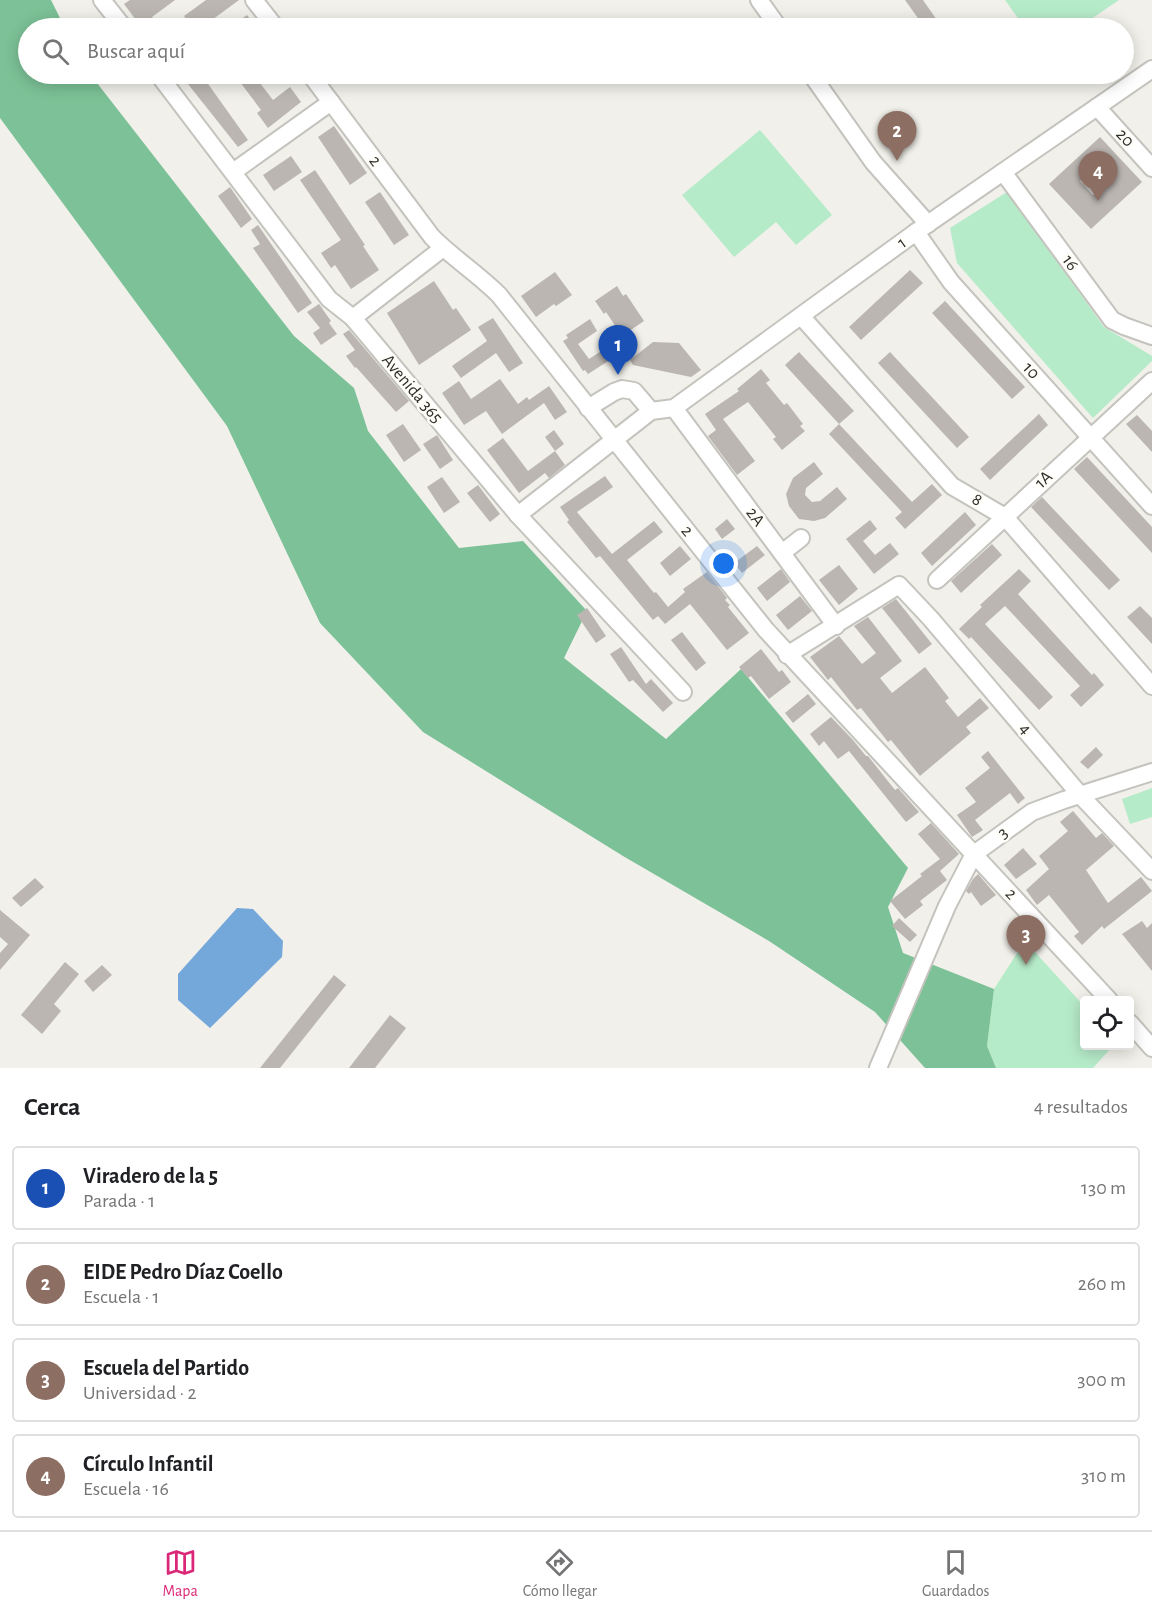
<!DOCTYPE html>
<html lang="es">
<head>
<meta charset="utf-8">
<style>
  :root { --surface:#fff; --page:#f2f2f2; --text:#202124; --muted:#757577; --line:#e0e0e0; --accent:#db2777 }
  body { margin:0; font-family:"Alegreya Sans",sans-serif; background:var(--page); color:var(--text) }
  .controls { position:absolute; right:18px; bottom:18px; display:grid; overflow:hidden; border-radius:6px; box-shadow:0 3px 15px #0003 }
  .controls button { width:54px; height:54px; display:grid; place-items:center; padding:0; border:0; border-bottom:2px solid var(--line); background:var(--surface); color:var(--text); font:30px sans-serif }
  .you { position:absolute; left:724px; top:564px; width:21px; height:21px; margin:-15px; border:4px solid #fff; border-radius:50%; background:#1a73e8; box-shadow:0 0 0 9px #1a73e833 }
  .badge { display:grid; place-items:center; width:39px; height:39px; border-radius:50%; background:var(--accent); color:#fff; font-size:20px; font-weight:700 }
  .pin { position:absolute; translate:-50% -50px; filter:drop-shadow(0 2px 3px #0008) }
  .pin::after { content:''; position:absolute; top:32px; width:21px; height:18px; background:inherit; clip-path:polygon(0 0,100% 0,50% 100%) }
  .list { margin:0; padding:0; list-style:none }
  h2 { display:flex; justify-content:space-between; align-items:center; height:78px; margin:0; padding:0 24px; font-size:26px }
  h2 small { font-size:20px; font-weight:400; color:var(--muted) }
  .list li { display:grid; grid-template-columns:39px 1fr auto; gap:18px; align-items:center; box-sizing:border-box; height:84px; margin:0 12px 12px; padding:0 12px; border:2px solid var(--line); border-radius:6px }
  .list b { display:block; font-size:22px; white-space:nowrap }
  .list p { margin:0; font-size:20px; white-space:nowrap; color:var(--muted) }
  .list em { font-size:20px; font-style:normal; color:var(--muted) }
  .icon { flex:none; width:33px; height:33px; fill:none; stroke:currentColor; stroke-width:2; stroke-linecap:round; stroke-linejoin:round }
  .map { position:relative; flex:none; width:1152px; height:1068px; overflow:hidden }
  .search { position:absolute; background:var(--surface); box-shadow:0 3px 15px #0003; left:18px; right:18px; top:18px; height:66px; display:flex; align-items:center; gap:15px; box-sizing:border-box; padding:0 21px; border-radius:33px; color:var(--muted); font-size:22px }
  .sheet { height:462px; background:var(--surface) }
  nav { display:flex; justify-content:space-around; align-items:center; box-sizing:border-box; height:84px; border-top:2px solid var(--line); background:var(--surface); font-size:16px; color:var(--muted) }
  nav a { display:grid; justify-items:center; gap:3px }
  nav .on { color:var(--accent) }
  .map>svg:first-child { display:block }
  .green { fill:#b6ebc9 }
  .forest { fill:#7cc197 }
  .water { fill:#74a7da }
  .building { fill:#bbb6b2; fill-rule:evenodd }
  .lines { fill:none; stroke-linecap:round; stroke-linejoin:round }
  .minor-casing { stroke:#c4c3bd; stroke-width:20 }
  .minor { stroke:#fff; stroke-width:16 }
  .labels { text-anchor:middle; dominant-baseline:central; stroke-width:5; stroke-linejoin:round; paint-order:stroke }
  .street-label { font-size:18px; fill:#2d2d2b; stroke:#fefdf7 }
</style>
</head>
<body>
<div class="map">
<svg width="1152" height="1068" viewBox="0 0 1152 1068">
  <rect width="100%" height="100%" fill="#f1f0ea"/>
  <g class="green">
    <path d="M1005 0H1119L1078 28H1025Z"/>
    <path d="M760 130 832 215 796 245 776 222 734 257 682 195Z"/>
    <path d="M1007 192 1104 327 1152 356V361L1093 418 957 263 950 228Z"/>
    <path d="M1152 788V817L1130 824 1122 799Z"/>
    <path d="M1025 941 1084 1006V1046H1113L1093 1068H996L987 1046 994 989Z"/>
  </g>
  <path class="forest" d="M0 0H51L65 28H28V74H90L294 336 354 388 368 431 459 548 523 541 587 611 564 658 666 739 741 669 908 868 888 907 903 953 994 989 987 1046 996 1068H925L875 1012 769 941 623 856 423 732 320 623 227 426 0 118Z"/>
  <path class="water" d="M237 908 253 909 283 941 282 957 210 1028 178 1000V974Z"/>
  <g class="building">
    <path d="M130 0H175L152 17 154 19 142 28 124 4Z"/>
    <path d="M206 0H239L201 28H176L187 20 184 16Z"/>
    <path d="M905 0H923L939 23 931 28H925Z"/>
    <path d="M247 15 257 28H229Z"/>
    <path d="M180 74H201L248 140 238 147Z"/>
    <path d="M234 74H253L273 100 290 87 301 102 268 128 257 113 261 110Z"/>
    <path d="M334 126 367 173 350 185 318 137Z"/>
    <path d="M1100 137 1142 182 1091 229 1049 184ZM1094 168 1107 182 1093 195 1080 181Z"/>
    <path d="M291 156 302 172 274 191 263 175Z"/>
    <path d="M315 170 365 245 363 246 379 270 351 289 335 265 331 268 321 253 341 240 300 180Z"/>
    <path d="M230 187 252 219 241 228 218 196Z"/>
    <path d="M380 192 409 235 394 245 365 202Z"/>
    <path d="M258 225 312 303 298 313 253 248 260 244 251 230Z"/>
    <path d="M910 270 923 283 861 340 849 327Z"/>
    <path d="M555 272 572 295 556 306 554 304 536 317 521 296Z"/>
    <path d="M434 281 453 310 456 308 471 330 419 365 387 313Z"/>
    <path d="M617 286 623 296 626 294 644 321 622 336 606 312 604 314 595 301Z"/>
    <path d="M945 301 1025 387 1012 399 932 313Z"/>
    <path d="M319 304 331 321 329 323 337 334 321 345 313 333 320 328 307 312Z"/>
    <path d="M493 318 523 363 509 372 496 353 461 378 452 366 487 341 478 327Z"/>
    <path d="M590 319 597 331 578 344 589 359 609 346 616 356 588 374 585 370 583 371 563 341 568 338 566 335Z"/>
    <path d="M349 330 409 401 396 412 356 367 355 368 346 356 355 350 343 334Z"/>
    <path d="M653 342 679 343 701 370 691 377 633 365 630 360Z"/>
    <path d="M799 352 854 411 839 424 785 365Z"/>
    <path d="M890 352 969 437 957 448 878 363Z"/>
    <path d="M761 369 770 380 766 383 784 405 787 403 803 424 800 426 805 431 782 450 773 439 776 437 748 402 723 419 755 461 737 475 708 436 716 430 705 414 739 391 737 389Z"/>
    <path d="M500 379 518 404 527 397 529 400 549 386 567 412 555 420 544 403 502 434 486 411 464 425 442 393 459 381 471 399Z"/>
    <path d="M1039 414 1048 425 990 480 980 469Z"/>
    <path d="M1137 415 1152 431V452L1126 424Z"/>
    <path d="M403 424 421 450 404 462 386 435Z"/>
    <path d="M839 424 912 502 932 484 942 495 905 529 895 518 902 512 829 434Z"/>
    <path d="M554 430 564 444 555 451 545 437Z"/>
    <path d="M437 435 453 460 440 469 423 444Z"/>
    <path d="M503 438 528 471 555 451 565 465 549 478 545 473 519 493 487 450Z"/>
    <path d="M1087 457 1152 527V553L1074 469Z"/>
    <path d="M814 462 823 474 806 488 805 495 812 502 820 501 837 487 847 499 825 518 814 521 799 519 789 506 786 494 793 478Z"/>
    <path d="M605 476 613 487 577 512 612 554 654 521 663 532 627 560 654 593 656 592 668 607 685 592 683 589 707 572 727 598 725 600 730 605 728 607 749 633 727 650 690 604 665 624 658 616 653 620 600 556 596 558 567 522 569 520 560 507Z"/>
    <path d="M442 477 460 502 444 513 427 487Z"/>
    <path d="M478 485 500 514 490 522 467 493Z"/>
    <path d="M1042 497 1120 580 1109 590 1031 507Z"/>
    <path d="M965 512 976 525 932 566 921 553Z"/>
    <path d="M727 519 735 529 722 539 715 529Z"/>
    <path d="M870 520 877 529 863 541 875 555 890 543 899 554 874 574 846 539Z"/>
    <path d="M992 544 1002 555 961 593 951 581Z"/>
    <path d="M680 546 691 559 670 576 660 563Z"/>
    <path d="M757 546 765 555 742 573 734 563Z"/>
    <path d="M839 565 858 589 839 605 819 580Z"/>
    <path d="M781 569 790 582 767 601 757 588Z"/>
    <path d="M1019 569 1031 581 1018 594 1092 675 1094 673 1104 685 1081 707 1070 695 1080 686 1005 606 985 624 1053 697 1039 710 971 637 969 639 959 629 982 607 980 605Z"/>
    <path d="M800 596 812 611 788 630 776 615Z"/>
    <path d="M896 599 932 644 919 654 882 608Z"/>
    <path d="M1140 606 1152 618V644L1127 617Z"/>
    <path d="M587 608 606 636 596 643 577 615Z"/>
    <path d="M868 617 902 661 880 678 892 693 925 667 949 698 945 701 958 717 980 698 989 708 966 727 971 733 920 776 891 740 888 742 861 708 857 710 831 677 828 680 810 657 839 636 862 664 876 653 854 626Z"/>
    <path d="M682 632 706 663 696 671 671 640Z"/>
    <path d="M621 647 646 684 651 679 673 703 663 712 633 680 629 682 610 654Z"/>
    <path d="M761 649 779 672 782 670 791 682 769 699 751 676 748 678 739 667Z"/>
    <path d="M808 694 816 704 793 723 785 713Z"/>
    <path d="M831 717 853 740 866 756H868L895 790 898 788 919 812 906 822 849 751 838 759 824 741 819 746 810 734Z"/>
    <path d="M1096 747 1103 755 1088 769 1080 762Z"/>
    <path d="M988 751 1025 798 1018 804 1010 793 975 820 983 830 972 837 957 815 976 802 965 788 990 768 981 757Z"/>
    <path d="M1073 811 1096 838 1102 833 1114 846 1086 870 1108 903 1141 877 1152 891 1104 929 1102 926 1082 945 1074 936 1079 932 1049 895 1037 905 1026 890 1049 869 1039 856 1068 831 1060 822Z"/>
    <path d="M931 823 959 854 940 871 947 880 920 901 923 905 905 919 890 901 922 876 920 874 940 859 918 834Z"/>
    <path d="M1023 848 1037 864 1016 879 1004 865Z"/>
    <path d="M978 874 996 895 981 906 971 892 969 894 966 891 973 879Z"/>
    <path d="M35 878 44 887 21 907 12 898Z"/>
    <path d="M0 910 30 935 0 970V953L8 944 0 937Z"/>
    <path d="M899 918 917 935 910 942 892 926Z"/>
    <path d="M1142 921 1147 928 1152 923V971L1122 934Z"/>
    <path d="M65 962 79 974 54 1004 61 1011 42 1034 21 1015Z"/>
    <path d="M102 965 112 975 93 992 84 981Z"/>
    <path d="M334 975 346 985 280 1068H260Z"/>
    <path d="M390 1015 406 1028 375 1068H349Z"/>
  </g>
  <g class="lines">
    <defs>
      <g id="minor">
        <path d="M102 0 124 28"/>
        <path d="M254 0 276 28"/>
        <path d="M759 0 779 28"/>
        <path d="M158 74 329 299 353 318 518 515 683 692"/>
        <path d="M310 74 432 237C453 258 478 274 499 295L766 630 1109 1000"/>
        <path d="M811 74 873 162 928 224"/>
        <path d="M1097 107 1152 168"/>
        <path d="M233 172 331 102"/>
        <path d="M1003 172 1112 320 1124 326 1152 336"/>
        <path d="M916 232 951 282 1152 506"/>
        <path d="M801 316 952 486 1005 517 1152 686"/>
        <path d="M353 318 443 248"/>
        <path d="M588 408 614 392 622 389 634 391 651 411"/>
        <path d="M674 408 836 626"/>
        <path d="M518 515 651 411 674 408 916 232 1152 69"/>
        <path d="M782 553 801 538"/>
        <path d="M937 580 1152 381"/>
        <path d="M787 655 899 585 931 619 1081 796 1152 871"/>
        <path d="M1130 1023 1152 1048"/>
        <path d="M878 1068 947 906 974 854 1032 812 1064 800 1152 772"/>
      </g>
    </defs>
    <use href="#minor" class="minor-casing"/>
    <use href="#minor" class="minor"/>
  </g>
  <g class="labels">
    <g class="street-label">
      <text transform="translate(1125 138) rotate(48)">20</text>
      <text transform="translate(375 161) rotate(53)">2</text>
      <text transform="translate(902 243) rotate(-36)">1</text>
      <text transform="translate(1070 263) rotate(54)">16</text>
      <text transform="translate(1031 371) rotate(48)">10</text>
      <text transform="translate(412 389) rotate(50)">Avenida 365</text>
      <text transform="translate(1044 480) rotate(-43)">1A</text>
      <text transform="translate(977 500) rotate(30)">8</text>
      <text transform="translate(755 517) rotate(53)">2A</text>
      <text transform="translate(687 531) rotate(51)">2</text>
      <text transform="translate(1025 729) rotate(50)">4</text>
      <text transform="translate(1003 833) rotate(-36)">3</text>
      <text transform="translate(1011 894) rotate(47)">2</text>
    </g>
  </g>
</svg>
<div class="controls">
<button><svg class="icon" aria-label="locate" viewBox="0 0 24 24"><circle cx="12" cy="12" r="6"/><path d="M12 2v4M12 18v4M2 12h4M18 12h4"/></svg></button>
</div>
<div class="you"></div>
<div class="pin badge" style="left:618px;top:375px;background:#1a4fb4">1</div>
<div class="pin badge" style="left:897px;top:161px;background:#8d6e63">2</div>
<div class="pin badge" style="left:1026px;top:965px;background:#8d6e63">3</div>
<div class="pin badge" style="left:1098px;top:201px;background:#8d6e63">4</div>
<div class="search"><svg class="icon" aria-label="search" viewBox="0 0 24 24"><circle cx="10" cy="10" r="6"/><path d="M15 15l6 6"/></svg>Buscar aquí</div>
</div>
<section class="sheet">
<h2>Cerca<small>4 resultados</small></h2>
<ul class="list">
<li><span class="badge" style="background:#1a4fb4">1</span><div><b>Viradero de la 5</b><p>Parada · 1</p></div><em>130 m</em></li>
<li><span class="badge" style="background:#8d6e63">2</span><div><b>EIDE Pedro Díaz Coello</b><p>Escuela · 1</p></div><em>260 m</em></li>
<li><span class="badge" style="background:#8d6e63">3</span><div><b>Escuela del Partido</b><p>Universidad · 2</p></div><em>300 m</em></li>
<li><span class="badge" style="background:#8d6e63">4</span><div><b>Círculo Infantil</b><p>Escuela · 16</p></div><em>310 m</em></li>
</ul>
</section>
<nav>
<a class="on"><svg class="icon" aria-label="map" viewBox="0 0 24 24"><path d="M3 6l6-2 6 2 6-2v14l-6 2-6-2-6 2zM9 4v14M15 6v14"/></svg>Mapa</a>
<a><svg class="icon" aria-label="directions" viewBox="0 0 24 24"><path d="M12 3l9 9-9 9-9-9zM9 14v-3h6M13 9l2 2-2 2"/></svg>Cómo llegar</a>
<a><svg class="icon" aria-label="saved" viewBox="0 0 24 24"><path d="M7 4h10v16l-5-4-5 4z"/></svg>Guardados</a>
</nav>
</body>
</html>
